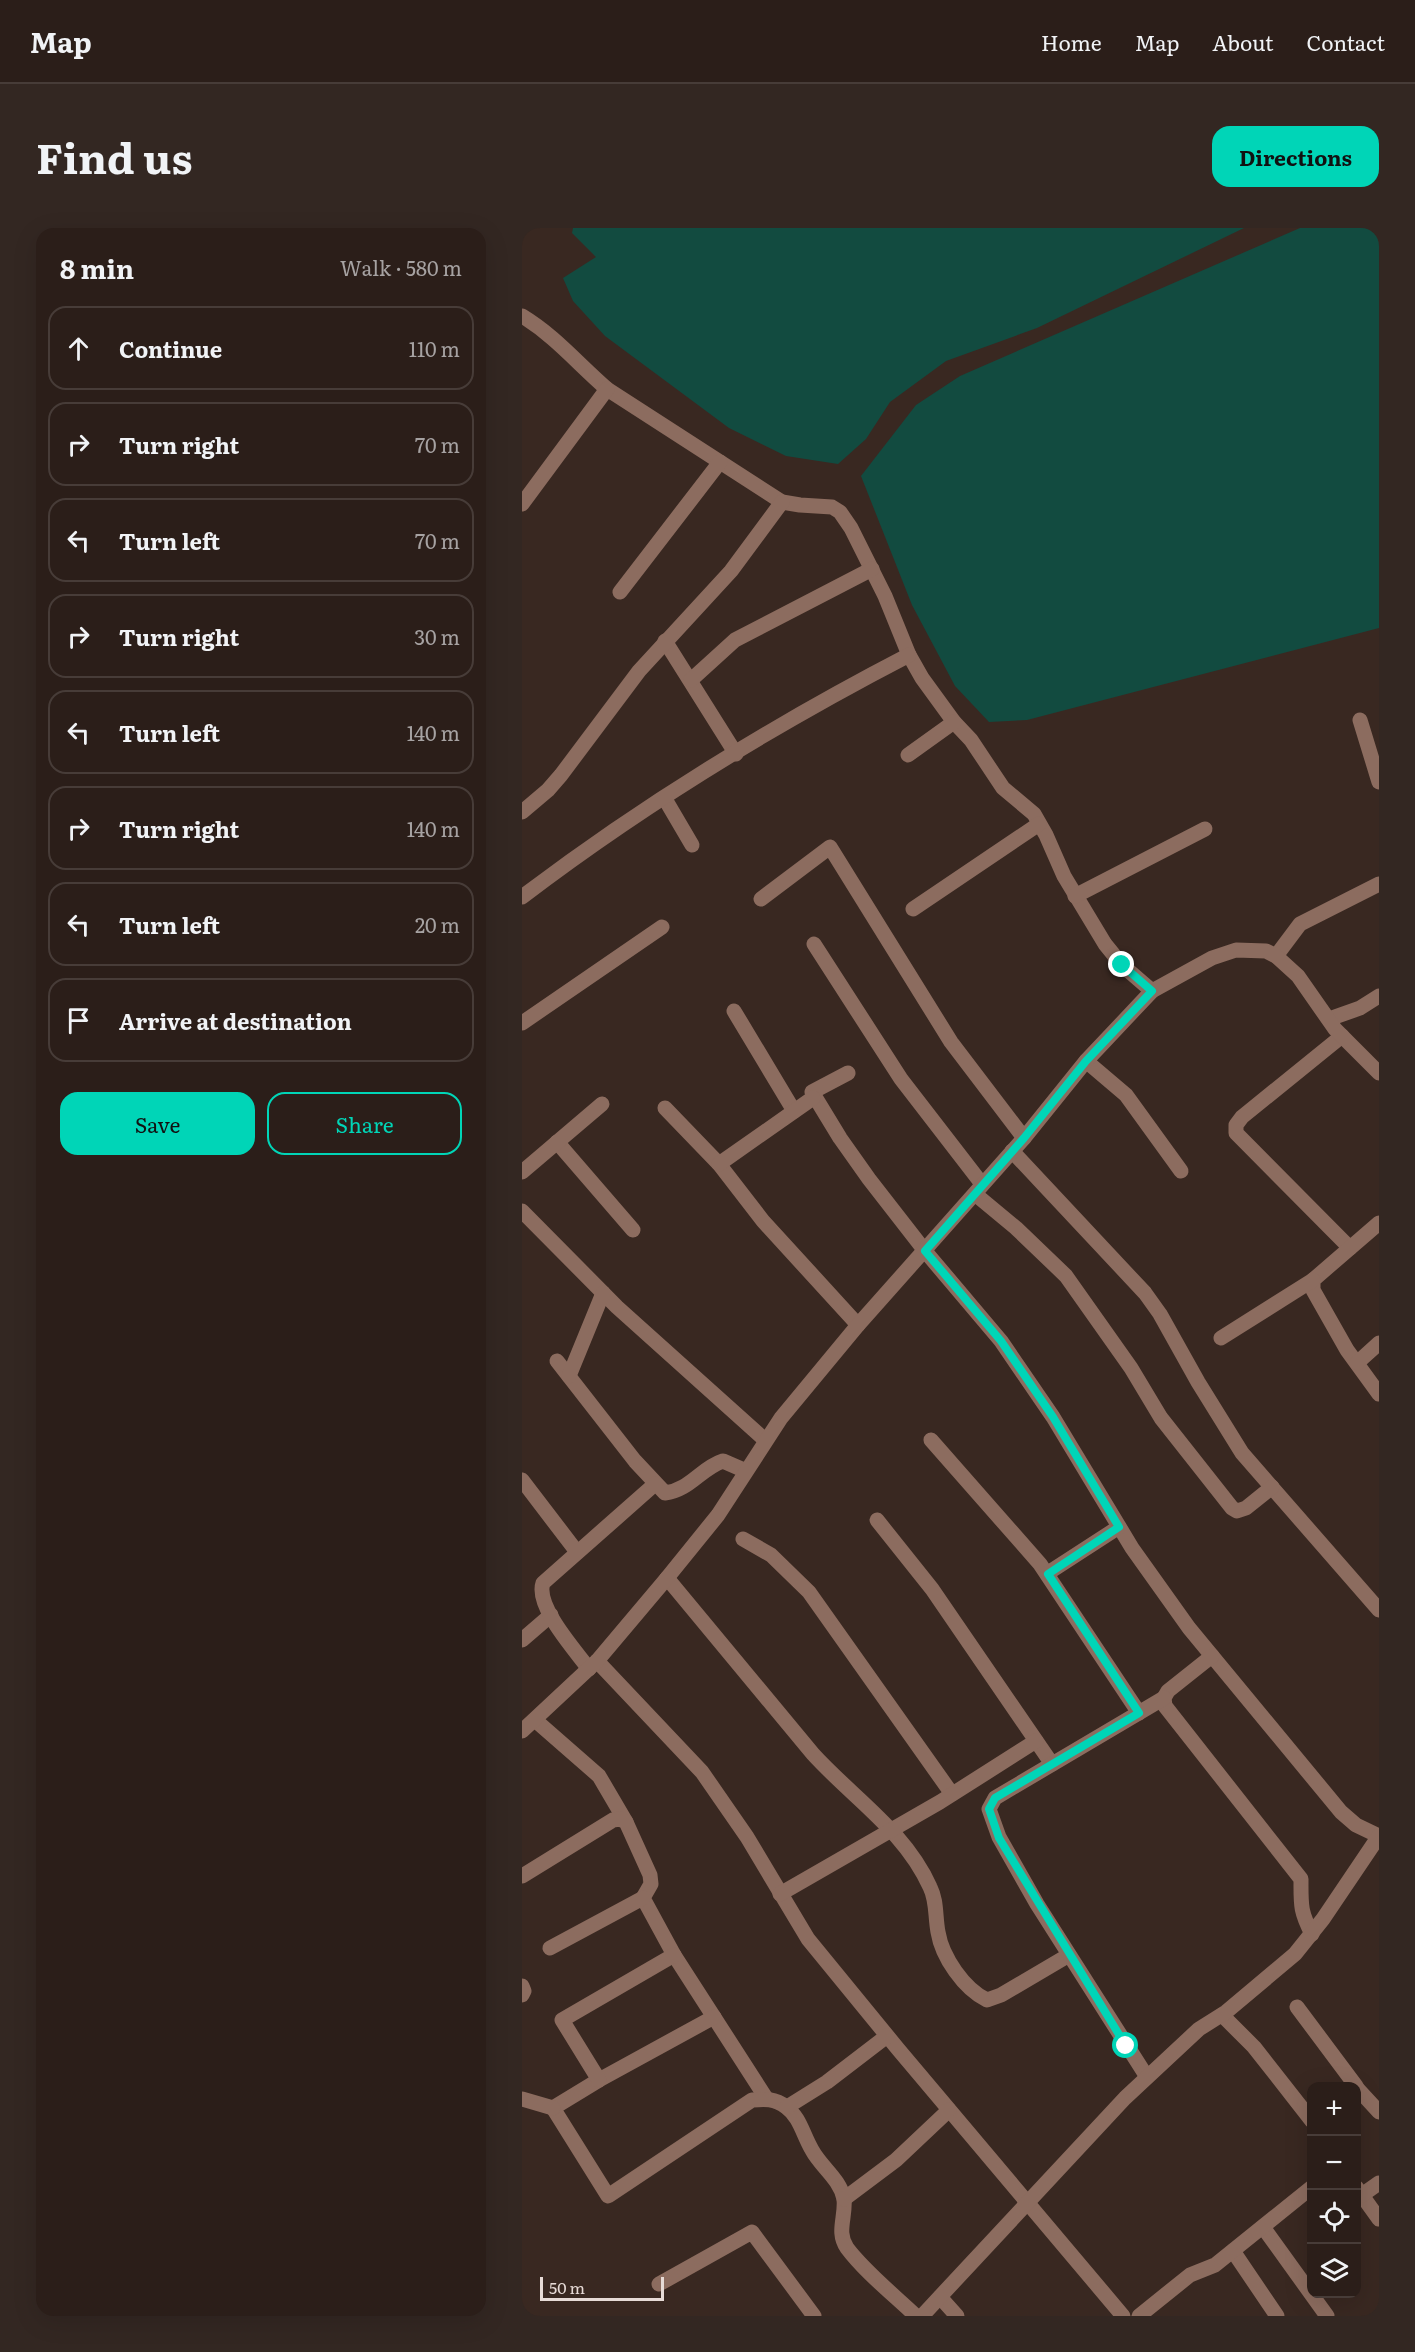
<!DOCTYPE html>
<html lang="en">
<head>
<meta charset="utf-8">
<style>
  :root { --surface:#2b1e19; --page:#332722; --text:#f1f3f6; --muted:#a6a2a2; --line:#473c38; --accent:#00d5b7 }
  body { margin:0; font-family:Literata,serif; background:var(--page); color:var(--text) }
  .controls { position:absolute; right:18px; bottom:18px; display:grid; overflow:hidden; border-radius:12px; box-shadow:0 6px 24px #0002 }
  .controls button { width:54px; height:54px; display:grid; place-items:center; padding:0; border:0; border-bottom:2px solid var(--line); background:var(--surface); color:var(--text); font:30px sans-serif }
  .scale { position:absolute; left:18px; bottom:15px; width:124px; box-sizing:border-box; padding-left:6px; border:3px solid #e7dbd7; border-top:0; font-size:16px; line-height:21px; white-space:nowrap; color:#e7dbd7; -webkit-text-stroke:4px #392821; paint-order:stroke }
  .stop { position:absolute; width:18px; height:18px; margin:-14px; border:4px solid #00d5b7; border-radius:50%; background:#fff }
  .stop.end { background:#00d5b7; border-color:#fff; box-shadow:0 2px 6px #0008 }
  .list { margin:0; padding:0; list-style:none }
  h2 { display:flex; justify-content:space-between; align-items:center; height:78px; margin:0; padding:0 24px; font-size:26px }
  h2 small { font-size:20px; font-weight:400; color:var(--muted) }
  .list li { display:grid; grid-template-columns:39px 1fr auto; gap:18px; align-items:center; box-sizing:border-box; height:84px; margin:0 12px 12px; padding:0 12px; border:2px solid var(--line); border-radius:18px }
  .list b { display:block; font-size:22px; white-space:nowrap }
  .list em { font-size:20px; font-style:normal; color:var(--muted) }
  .actions { display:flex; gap:12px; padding:18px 24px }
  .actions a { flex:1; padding:14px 0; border:2px solid var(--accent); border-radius:18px; text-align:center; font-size:21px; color:var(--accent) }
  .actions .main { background:var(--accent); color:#111 }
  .icon { flex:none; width:33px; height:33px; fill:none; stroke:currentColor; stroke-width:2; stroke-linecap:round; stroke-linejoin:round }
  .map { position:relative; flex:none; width:857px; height:2088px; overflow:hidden; border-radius:18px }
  header { display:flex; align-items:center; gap:36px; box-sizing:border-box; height:84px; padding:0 30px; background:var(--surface); border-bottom:2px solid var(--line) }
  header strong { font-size:28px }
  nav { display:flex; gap:33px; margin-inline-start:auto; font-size:21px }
  .intro { display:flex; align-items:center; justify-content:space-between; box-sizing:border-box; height:144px; padding:0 36px }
  h1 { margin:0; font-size:42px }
  .button { padding:15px 27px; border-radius:18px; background:var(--accent); color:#111; font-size:21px; font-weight:700 }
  main { display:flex; gap:36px; padding:0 36px }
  aside { flex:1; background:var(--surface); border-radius:18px; box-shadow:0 6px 24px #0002 }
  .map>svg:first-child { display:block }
  .water { fill:#124b40 }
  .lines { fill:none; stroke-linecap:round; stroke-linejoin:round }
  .minor { stroke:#8c6c5f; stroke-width:15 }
  .route { stroke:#00d5b7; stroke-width:8 }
</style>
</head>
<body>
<header>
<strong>Map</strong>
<nav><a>Home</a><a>Map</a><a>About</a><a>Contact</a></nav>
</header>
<div class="intro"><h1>Find us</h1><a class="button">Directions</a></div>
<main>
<aside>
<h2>8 min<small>Walk · 580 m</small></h2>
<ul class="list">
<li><svg class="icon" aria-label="ahead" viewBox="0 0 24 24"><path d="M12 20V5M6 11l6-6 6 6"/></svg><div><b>Continue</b></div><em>110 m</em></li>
<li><svg class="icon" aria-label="right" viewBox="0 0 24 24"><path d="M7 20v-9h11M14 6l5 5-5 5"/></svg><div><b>Turn right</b></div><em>70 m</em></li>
<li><svg class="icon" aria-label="left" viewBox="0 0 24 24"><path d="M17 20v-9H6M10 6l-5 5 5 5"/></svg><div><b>Turn left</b></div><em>70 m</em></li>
<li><svg class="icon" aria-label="right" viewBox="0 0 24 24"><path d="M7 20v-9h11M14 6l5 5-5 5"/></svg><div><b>Turn right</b></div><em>30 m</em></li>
<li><svg class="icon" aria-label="left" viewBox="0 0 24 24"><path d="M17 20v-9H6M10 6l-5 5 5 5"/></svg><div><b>Turn left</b></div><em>140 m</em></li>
<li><svg class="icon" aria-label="right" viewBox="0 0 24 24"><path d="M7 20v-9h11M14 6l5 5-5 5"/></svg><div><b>Turn right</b></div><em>140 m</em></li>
<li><svg class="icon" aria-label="left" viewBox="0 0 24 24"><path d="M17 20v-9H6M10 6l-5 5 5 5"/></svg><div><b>Turn left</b></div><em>20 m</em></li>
<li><svg class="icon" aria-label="arrive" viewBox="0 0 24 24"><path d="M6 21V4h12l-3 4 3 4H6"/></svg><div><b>Arrive at destination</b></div></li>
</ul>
<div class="actions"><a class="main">Save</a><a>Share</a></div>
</aside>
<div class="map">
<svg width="857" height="2088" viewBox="0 0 857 2088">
  <rect width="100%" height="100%" fill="#392821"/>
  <g class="water">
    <path d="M51 0H722L515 100 424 133 368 174 344 211 316 236 264 228 207 200 83 108 51 73 41 50 74 29 50 5Z"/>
    <path d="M778 0H857V400L505 492 467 494 433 458 390 377 339 248 394 177 438 148Z"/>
  </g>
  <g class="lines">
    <g class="minor">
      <path d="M0 88C33 108 56 136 85 161L260 274 278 277 310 279 318 284 329 300 363 368 387 427 400 450 432 494 449 512 481 560 512 586 524 607 542 648 583 716 600 737 630 763"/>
      <path d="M0 276 85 161"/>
      <path d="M98 364 198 234"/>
      <path d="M143 413 214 526"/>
      <path d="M169 452 213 412 350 341"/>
      <path d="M838 492 857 554"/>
      <path d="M386 527 432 494"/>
      <path d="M143 571 170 617"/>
      <path d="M0 584 26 562 39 547 117 443 209 343 260 274"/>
      <path d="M553 668 683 601"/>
      <path d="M0 669C121 577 252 497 387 427"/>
      <path d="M239 671 308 619 429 814 502 910"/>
      <path d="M391 681 517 596"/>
      <path d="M292 716 379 851 460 956"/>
      <path d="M754 728 778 696 857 656"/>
      <path d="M212 783 272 883"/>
      <path d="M807 791 838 780 857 768"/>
      <path d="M0 795 140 699"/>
      <path d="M820 808 720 889 714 897V905L828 1020"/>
      <path d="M564 833 604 867 659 943"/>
      <path d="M326 845 290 864 318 910 347 951 403 1023 479 1113 531 1189 610 1320 667 1400 819 1584 834 1597 857 1608"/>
      <path d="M143 880 197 936 241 993 336 1097"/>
      <path d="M35 914 111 1002"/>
      <path d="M490 923 623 1065 638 1086 676 1154 720 1225 857 1382"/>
      <path d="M197 936 291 870"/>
      <path d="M0 944 80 876"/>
      <path d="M453 966 494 1000 544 1048 609 1140 639 1190 710 1280 715 1283 724 1280 750 1259"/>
      <path d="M0 983 95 1079 243 1212"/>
      <path d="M857 995 791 1052V1062L825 1122 857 1166"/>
      <path d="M699 1110 791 1052"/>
      <path d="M35 1133 113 1233 143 1265C168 1262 179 1240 201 1233L224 1243"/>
      <path d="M835 1135 857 1115"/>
      <path d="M47 1148 81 1065"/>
      <path d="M409 1212 518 1336 617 1485"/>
      <path d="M0 1252 55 1324"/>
      <path d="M355 1292 410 1361 530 1536"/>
      <path d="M221 1311 249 1327 287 1364 430 1566"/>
      <path d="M526 1345 597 1299"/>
      <path d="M145 1350 291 1526C331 1570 383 1603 408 1659 415 1673 413 1688 416 1704 420 1729 442 1761 465 1772L479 1767 547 1727"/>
      <path d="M0 1412 29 1387"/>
      <path d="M690 1428 646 1463 642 1470 643 1478 779 1651C779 1677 778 1683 790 1706"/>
      <path d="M75 1433 180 1544 225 1609 286 1711 376 1821 601 2088"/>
      <path d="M67 1441C53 1422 13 1378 21 1355L133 1256"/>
      <path d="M13 1492 77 1548 104 1594"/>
      <path d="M0 1503 75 1433 145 1350 196 1287 259 1190 336 1097 502 910 564 833 630 763 690 730 714 722 744 723 754 728 776 748 813 801 857 845"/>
      <path d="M0 1648 91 1592 98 1591 104 1594 128 1647 129 1656 121 1670 152 1727 244 1870"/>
      <path d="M258 1666 418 1574 514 1513"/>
      <path d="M28 1720 121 1670"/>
      <path d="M0 1758 2 1763 0 1767"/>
      <path d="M775 1779 834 1858"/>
      <path d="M700 1787 732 1819 790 1893"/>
      <path d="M192 1789 77 1852 31 1880 86 1968 230 1872C242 1871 253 1870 264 1879 278 1889 281 1907 290 1922 299 1939 318 1951 322 1971 324 1989 314 2004 325 2020 343 2044 372 2067 394 2088"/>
      <path d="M625 1849 515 1676 477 1609 467 1581 473 1570 642 1470"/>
      <path d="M77 1852 40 1792 152 1727"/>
      <path d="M834 1859 857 1884"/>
      <path d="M0 1871 31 1880"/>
      <path d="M265 1879 305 1854 365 1808"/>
      <path d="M834 1959 857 1991"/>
      <path d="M840 1967 857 1955"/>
      <path d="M322 1971 374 1932 427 1882"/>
      <path d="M741 1999 805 2088"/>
      <path d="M711 2023 755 2088"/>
      <path d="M137 2056 230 2004 292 2088"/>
      <path d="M418 2069 435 2088"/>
      <path d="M400 2088 603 1870 677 1801 704 1784 773 1726 801 1691 857 1608"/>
      <path d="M617 2088 668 2047 693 2037 790 1959"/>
    </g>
  </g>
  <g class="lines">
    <path class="route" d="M600 737 630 763 564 833 502 910 403 1023 479 1113 531 1189 597 1299 526 1346 617 1485 473 1570 467 1581 477 1610 604 1818"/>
  </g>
</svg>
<div class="controls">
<button>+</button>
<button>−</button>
<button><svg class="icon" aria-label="locate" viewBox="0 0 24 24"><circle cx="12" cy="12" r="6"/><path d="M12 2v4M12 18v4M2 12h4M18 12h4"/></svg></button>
<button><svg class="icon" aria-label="layers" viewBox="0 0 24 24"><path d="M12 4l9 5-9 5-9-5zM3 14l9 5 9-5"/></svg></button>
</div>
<div class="scale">50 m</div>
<div class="stop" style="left:604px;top:1818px"></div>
<div class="stop end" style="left:600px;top:737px"></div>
</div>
</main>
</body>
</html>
